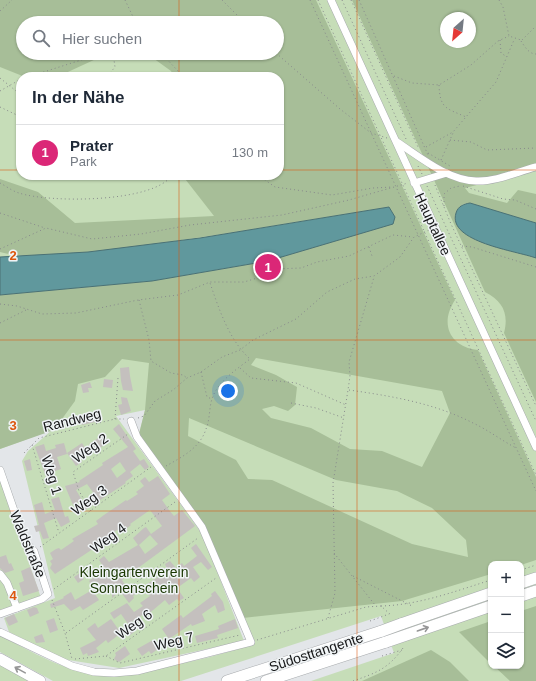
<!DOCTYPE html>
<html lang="de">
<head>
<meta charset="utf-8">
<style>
  :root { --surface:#fff; --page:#f2f2f3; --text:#1f2937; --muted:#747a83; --line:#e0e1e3; --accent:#db2777 }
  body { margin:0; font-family:Helvetica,sans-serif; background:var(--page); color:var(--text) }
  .controls { position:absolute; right:12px; bottom:12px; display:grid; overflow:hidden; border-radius:8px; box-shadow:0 1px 3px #0004 }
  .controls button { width:36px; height:36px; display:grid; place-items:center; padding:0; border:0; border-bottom:1px solid var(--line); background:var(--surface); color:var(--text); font:20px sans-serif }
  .compass { position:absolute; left:440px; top:12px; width:36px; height:36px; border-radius:50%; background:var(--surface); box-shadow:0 1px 3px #0004; rotate:207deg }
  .you { position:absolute; left:228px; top:391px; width:14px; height:14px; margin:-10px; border:3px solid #fff; border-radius:50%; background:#1a73e8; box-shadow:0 0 0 6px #1a73e833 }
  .badge { display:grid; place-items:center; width:26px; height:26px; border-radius:50%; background:var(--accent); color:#fff; font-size:13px; font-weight:700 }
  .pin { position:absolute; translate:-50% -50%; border:2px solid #fff; box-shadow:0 1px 4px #0006 }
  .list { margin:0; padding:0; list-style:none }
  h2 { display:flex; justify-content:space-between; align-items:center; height:52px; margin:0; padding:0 16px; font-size:17px }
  h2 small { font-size:13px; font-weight:400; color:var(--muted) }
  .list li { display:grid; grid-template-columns:26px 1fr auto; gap:12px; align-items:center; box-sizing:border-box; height:56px; padding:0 16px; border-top:1px solid var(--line) }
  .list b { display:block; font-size:15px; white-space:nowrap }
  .list p { margin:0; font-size:13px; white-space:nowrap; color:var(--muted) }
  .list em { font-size:13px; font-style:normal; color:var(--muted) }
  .icon { flex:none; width:22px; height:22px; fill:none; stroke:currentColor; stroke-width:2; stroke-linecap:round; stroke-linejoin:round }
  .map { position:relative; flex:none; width:536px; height:681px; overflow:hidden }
  .search { position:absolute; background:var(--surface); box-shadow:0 1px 3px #0004; left:16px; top:16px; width:268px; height:44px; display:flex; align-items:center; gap:10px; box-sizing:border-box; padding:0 14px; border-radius:22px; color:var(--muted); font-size:15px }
  .panel { position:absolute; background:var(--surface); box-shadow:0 1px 3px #0004; left:16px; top:72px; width:268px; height:108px; border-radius:16px }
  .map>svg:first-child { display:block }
  .green { fill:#c6ddb8; fill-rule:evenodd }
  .forest { fill:#a7be98; fill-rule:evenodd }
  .water { fill:#60989d; stroke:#4a7175 }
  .building { fill:#c4c0be; fill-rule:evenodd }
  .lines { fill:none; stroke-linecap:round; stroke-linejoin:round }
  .minor-casing { stroke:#a8abae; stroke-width:8 }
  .highway-casing { stroke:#a8abae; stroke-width:12 }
  .path { stroke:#888a8c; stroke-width:1; stroke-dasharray:1 3; stroke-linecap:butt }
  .minor { stroke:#fff; stroke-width:7 }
  .highway { stroke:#fff; stroke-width:11 }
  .highway-bridge-casing { stroke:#a8abae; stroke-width:12; stroke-linecap:butt }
  .highway-bridge { stroke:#fff; stroke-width:11 }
  .oneway { stroke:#969697 }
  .grid { fill:none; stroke:#dd560d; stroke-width:1; stroke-opacity:0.55 }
  .labels { text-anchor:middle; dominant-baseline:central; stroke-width:3; stroke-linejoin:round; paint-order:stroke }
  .street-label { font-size:14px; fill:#151617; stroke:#f0f4f6 }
  .park-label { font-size:14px; fill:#193600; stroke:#f0f4f6 }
  .grid-label { font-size:13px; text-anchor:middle; font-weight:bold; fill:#dd560d; stroke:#f0f4f6; stroke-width:3; stroke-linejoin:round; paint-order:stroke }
</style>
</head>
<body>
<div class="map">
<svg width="536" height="681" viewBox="0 0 536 681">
  <rect width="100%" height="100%" fill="#e3e6e9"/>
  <g class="green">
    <path d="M0 0H536V681H311L394 653 381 616 181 681H53L0 652V635C32 652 64 671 101 676 122 678 144 672 164 667 194 661 226 654 255 643L200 520 139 434 145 410 116 416 203 535 244 641 119 668 62 659 9 632 4 618 55 598 22 461 28 451 52 430 0 449ZM446 18H470V42H446ZM23 23H277V53H23ZM21 77H279V175H21ZM491 564H521V666H491Z"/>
    <path d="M0 478 41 598 0 610Z"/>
    <path d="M0 664 29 681H0Z"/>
  </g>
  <g class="forest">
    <path d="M0 0H316L455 300C439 324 450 347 478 350L536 477V560L521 565 491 564V574L402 601 243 618 200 520 139 434 145 410 149 363 122 359 105 377 78 384 75 401 54 430 0 449V295L152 281 268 261 392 224 395 217 389 207C298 222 208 237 117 249 87 253 28 261 0 252V179L38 192 75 223 214 216 182 175H279V77H174L171 71 146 53H277V23H23V53H109L57 77H25L0 67ZM256 358 442 391 450 413 422 467 382 451 350 449 311 428 271 418 262 409 274 406 288 411 295 405 297 387 276 375 251 365ZM189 418 336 480 397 491 432 508 466 540 468 557 412 544 272 480 248 479 236 460 188 436Z"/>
    <path d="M352 0H536V170L465 188 469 193 507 203 518 190 536 194V223L470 203 463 204 457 210 536 258V402L504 333C509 314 503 301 485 292ZM446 18H470V42H446Z"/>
    <path d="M536 606V681H510L494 666H521V611Z"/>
    <path d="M491 621V664L459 632Z"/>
    <path d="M431 650 450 662 469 681H362Z"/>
  </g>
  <g class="water">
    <path d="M470 203 536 223V258C517 251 447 242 456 213 458 206 464 204 470 203Z"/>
    <path d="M389 207 395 217 393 224 268 261 152 281 0 295V257L88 252 200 238Z"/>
  </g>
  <g class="building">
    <path d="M129 367 130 376 133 391 123 390 121 381 120 368Z"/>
    <path d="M104 379 113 380 112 388 103 387Z"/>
    <path d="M90 382 92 388H88L89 392 83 393 81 385Z"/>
    <path d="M121 397 127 398 131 411 121 415 118 405 122 404Z"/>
    <path d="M97 412 100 421 82 425 79 416Z"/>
    <path d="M119 424 136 449 133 451 140 461 144 459 149 467 145 470 140 464 130 472 133 476 125 482 126 483 85 510 83 503 95 495 87 484 76 490 82 500 73 505 65 486 80 482 79 481 103 465 102 463 128 447 113 429ZM120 462 126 471 117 478 111 469Z"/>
    <path d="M103 435 108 441 95 453 89 444Z"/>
    <path d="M64 443 67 454 57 457 61 469 52 472 55 483 49 485 35 447 44 444 46 451 56 448 55 445Z"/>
    <path d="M82 443 87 451 79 457 82 462 76 466 67 453Z"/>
    <path d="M30 459 32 470 27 471 24 461Z"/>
    <path d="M158 476 170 494 162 500 169 510 174 516 182 510 195 526 138 568 139 573 135 576 132 573 122 580 129 591 137 585 141 590 133 596 134 598 129 603 120 591 112 598V585L106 589 104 585 96 591 89 581 105 569 99 560 104 556 109 562 138 545 133 538 144 528 146 527 151 534 162 526 150 510 130 524 131 525 126 529 124 526 114 532 117 536 110 541 108 539 55 574 50 568 52 564 50 561 53 559 50 553 56 549 59 548 61 550 74 541 72 539 98 524 96 521 104 515 126 500 127 501 138 494 136 492 144 486 140 481 145 477 149 482ZM150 535 158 544 145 554 139 545Z"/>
    <path d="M59 497 65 517 68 516 70 522 61 527 56 518 44 523 49 538 43 539 40 531 36 532 34 526 39 525 34 505 42 502 45 514 55 510 51 499Z"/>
    <path d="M196 544 212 567 208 570 201 562 193 567 200 577 194 582 191 578 177 588 184 598 179 601 177 599 169 605 165 600 146 616 144 614 128 624 121 614 114 619 110 613 127 603 134 612 143 606 140 603 150 596 142 587 160 576 159 575 167 569 165 564 170 561 176 568 182 563 184 566 197 556 191 548Z"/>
    <path d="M6 555 9 564 11 563 14 570 5 573 0 568V557Z"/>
    <path d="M30 567 39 591 23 596 19 583 24 581 21 571Z"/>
    <path d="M80 573 84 579 78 583 74 577Z"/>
    <path d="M92 590 99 600 83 610 80 606 71 611 64 604 51 608 50 604 64 598 63 597 71 592 75 600Z"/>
    <path d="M215 591 223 602 225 610 218 613 215 605 202 614 205 621 192 626 191 624 169 639 162 629 181 615 183 618 212 596 211 594Z"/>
    <path d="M34 607 37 608 39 613 30 617 27 610Z"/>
    <path d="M14 614 18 622 9 626 5 618Z"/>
    <path d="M54 618 58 630 50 633 46 621Z"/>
    <path d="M111 619 121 633 108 643 106 640 96 648 99 652 88 656 87 653 83 655 80 648 96 640 87 629 95 623 98 628Z"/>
    <path d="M235 619 238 628 217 635 218 638 197 643 195 636 219 629 218 626Z"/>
    <path d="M129 625 134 632 129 636 124 629Z"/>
    <path d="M42 634 45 642 36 643 34 637Z"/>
    <circle cx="179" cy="643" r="4.5"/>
    <path d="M153 640 158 649 151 654 149 651 142 656 137 649Z"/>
    <path d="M125 646 130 654 119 662 114 659 116 655 115 653Z"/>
  </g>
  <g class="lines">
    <defs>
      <g id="minor">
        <path d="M331 0 536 447"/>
        <path d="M397 142C420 157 447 180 476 181 495 182 517 172 536 167"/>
        <path d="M414 183 447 173"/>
        <path d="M0 470 25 542 34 551 48 594 42 599 0 614"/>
        <path d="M0 574 7 583 17 608"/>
        <path d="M0 632 72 666 94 672 114 673 137 671 251 642 202 527 137 437 131 421"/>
      </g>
      <g id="highway">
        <path d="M521 583 536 578"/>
        <path d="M521 596 536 591"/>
        <path d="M401 624 491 593"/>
        <path d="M0 659 40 681"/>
        <path d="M227 681 382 631"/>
        <path d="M266 681 386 642"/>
      </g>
    </defs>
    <use href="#minor" class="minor-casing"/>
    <use href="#highway" class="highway-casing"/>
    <g class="path">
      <path d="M125 0 136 23"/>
      <path d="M222 0 245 23"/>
      <path d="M310 0 536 491"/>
      <path d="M318 0 536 475"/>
      <path d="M342 0 406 139"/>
      <path d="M351 0 418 147"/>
      <path d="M359 0 428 155"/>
      <path d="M499 0 503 7 509 36 521 40"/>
      <path d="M0 11 12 0"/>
      <path d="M500 40 501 53 507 57"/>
      <path d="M522 40 536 26"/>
      <path d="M521 41C525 47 529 54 536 54"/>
      <path d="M161 53 178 71 179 77"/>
      <path d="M276 53 340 109 371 133 387 138"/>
      <path d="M103 76 110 73 115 67 113 53"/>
      <path d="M394 76 412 83 439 85 471 65 498 41 509 36"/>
      <path d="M28 77 103 53"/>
      <path d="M0 78 21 95"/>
      <path d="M439 85C440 109 446 108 466 117"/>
      <path d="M0 91 21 79"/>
      <path d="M0 107 21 117"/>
      <path d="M450 140 471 142 487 150 536 148"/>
      <path d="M426 147 453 132 496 82 514 40"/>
      <path d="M428 153 450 166"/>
      <path d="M441 160 453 133"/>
      <path d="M418 166 422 174"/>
      <path d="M258 175 275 187 332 195 373 188 393 187"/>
      <path d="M0 183C6 186 12 191 19 193 49 203 154 203 172 175"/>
      <path d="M435 185 451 224 536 406"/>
      <path d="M427 186 536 421"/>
      <path d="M463 186 503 199 515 200 536 209"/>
      <path d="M444 206V194L451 188 460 186"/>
      <path d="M0 213 45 228"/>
      <path d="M462 246 472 247 536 267"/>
      <path d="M369 247 372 256"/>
      <path d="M0 249 46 228 92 239 141 234 190 225 282 215 349 200 408 183"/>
      <path d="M139 300 149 340 151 361 171 373 183 375 187 378"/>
      <path d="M0 304 17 306 42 314 76 313 138 300 178 295 210 282H244L264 276 275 269 301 268 317 262 349 256 393 235 413 237"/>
      <path d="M0 323 26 310"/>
      <path d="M240 368 251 378 296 383 346 405"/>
      <path d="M201 372 207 397 212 399"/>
      <path d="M349 390C391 396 434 403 473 423 488 430 501 440 516 448"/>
      <path d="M291 403 316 408 344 418"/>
      <path d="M138 418 144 416 155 401 173 390 187 378 201 372 222 357 240 350 253 340 296 319 327 292 355 279 374 276 400 257 414 237 429 230"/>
      <path d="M115 419 118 378"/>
      <path d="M32 445 59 533"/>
      <path d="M24 453 39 438 115 419H124"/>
      <path d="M166 466C182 457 200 448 206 429 210 420 209 408 212 399 217 382 237 369 250 359 229 340 219 309 210 283"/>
      <path d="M91 511 79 491 73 472 128 434"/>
      <path d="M40 547 151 467"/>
      <path d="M334 553 375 605"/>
      <path d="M521 570 536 565"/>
      <path d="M353 576 412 606"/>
      <path d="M54 589 175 502"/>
      <path d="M52 600 65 633 72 659"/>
      <path d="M381 606C419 605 456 591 491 580"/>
      <path d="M328 618 335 593 333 483 348 390 350 376 349 362 374 277"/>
      <path d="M370 621 389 614"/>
      <path d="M66 633 198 538"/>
      <path d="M257 640 366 607 381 606 391 615"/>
      <path d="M106 656 120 663 240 635"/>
      <path d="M382 656 402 650"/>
      <path d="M75 659 106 656 216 578"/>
      <path d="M353 681C376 673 388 669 403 648"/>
    </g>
    <use href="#minor" class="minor"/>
    <use href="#highway" class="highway"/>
    <defs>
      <g id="highway-bridge">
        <path d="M382 631 401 624"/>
        <path d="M386 642 491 606"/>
      </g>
    </defs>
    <use href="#highway-bridge" class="highway-bridge-casing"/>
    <use href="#highway-bridge" class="highway-bridge"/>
  </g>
  <defs><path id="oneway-shaft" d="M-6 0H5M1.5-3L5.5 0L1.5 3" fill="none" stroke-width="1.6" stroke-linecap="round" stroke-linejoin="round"/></defs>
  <g class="oneway">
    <use href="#oneway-shaft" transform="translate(423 629) rotate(-19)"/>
    <use href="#oneway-shaft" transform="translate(20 670) rotate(-151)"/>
  </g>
  <path class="grid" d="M179 0V23M357 0V681M179 53V77M0 170H21M279 170H536M179 175V681M0 340H536M0 511H536"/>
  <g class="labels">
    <g class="street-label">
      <text transform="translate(433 224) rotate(65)">Hauptallee</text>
      <text transform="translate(72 420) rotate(-14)">Randweg</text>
      <text transform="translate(90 448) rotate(-35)">Weg 2</text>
      <text transform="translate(52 475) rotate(73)">Weg 1</text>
      <text transform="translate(89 500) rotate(-36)">Weg 3</text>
      <text transform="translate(108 538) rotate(-36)">Weg 4</text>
      <text transform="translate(28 544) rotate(67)">Waldstraße</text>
      <text transform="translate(134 624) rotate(-35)">Weg 6</text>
      <text transform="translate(174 641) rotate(-13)">Weg 7</text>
      <text transform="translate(316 652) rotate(-18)">Südosttangente</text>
    </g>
    <g class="park-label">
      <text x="134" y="572">Kleingartenverein<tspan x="134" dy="16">Sonnenschein</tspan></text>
    </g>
  </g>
  <g class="grid-label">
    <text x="13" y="260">2</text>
    <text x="13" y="430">3</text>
    <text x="13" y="600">4</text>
  </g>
</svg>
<div class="controls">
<button>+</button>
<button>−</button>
<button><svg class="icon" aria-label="layers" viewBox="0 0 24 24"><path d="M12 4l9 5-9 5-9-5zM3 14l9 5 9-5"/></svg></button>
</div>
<svg class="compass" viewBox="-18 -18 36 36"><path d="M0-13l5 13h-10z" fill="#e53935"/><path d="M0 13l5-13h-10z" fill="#747a83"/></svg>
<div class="you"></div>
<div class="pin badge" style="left:268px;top:267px">1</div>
<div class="search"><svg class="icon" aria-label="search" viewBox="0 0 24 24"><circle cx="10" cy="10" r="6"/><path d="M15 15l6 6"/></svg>Hier suchen</div>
<section class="panel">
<h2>In der Nähe<small></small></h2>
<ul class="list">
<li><span class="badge">1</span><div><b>Prater</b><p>Park</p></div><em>130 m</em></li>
</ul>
</section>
</div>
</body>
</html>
